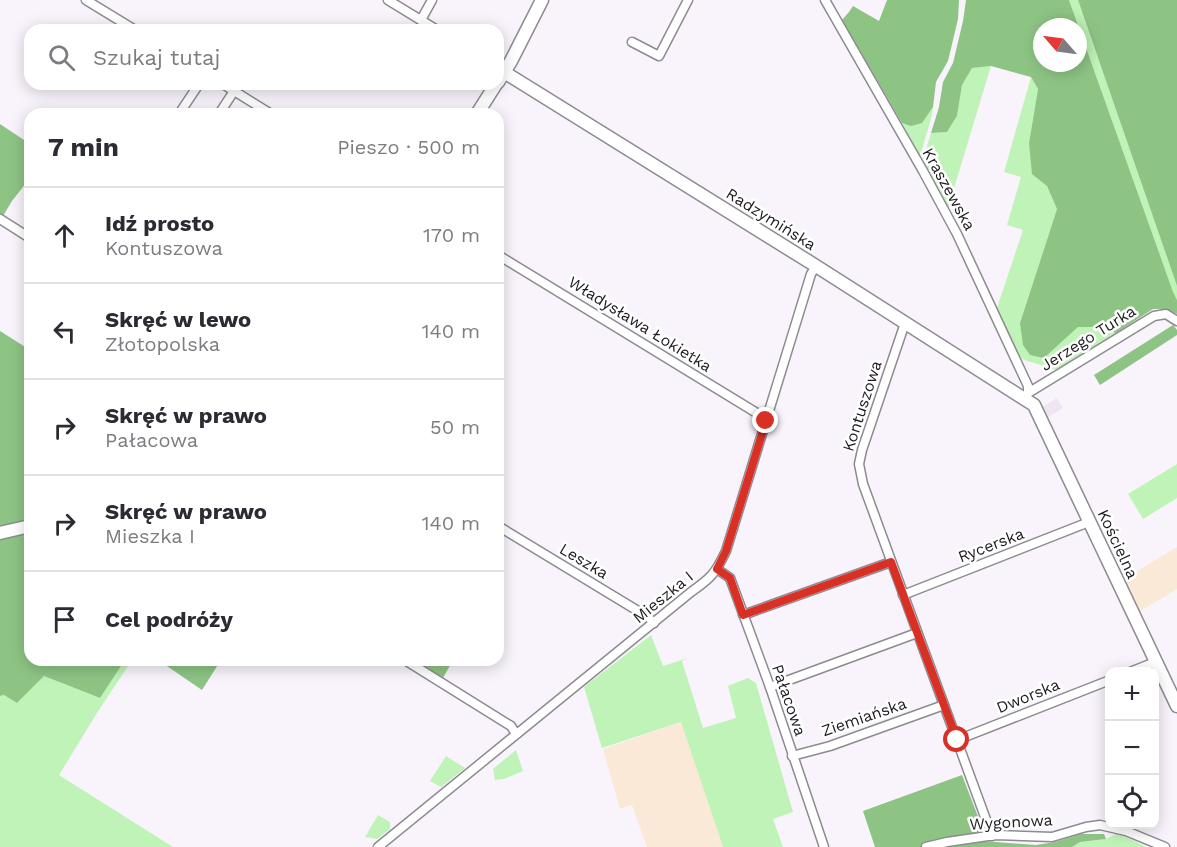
<!DOCTYPE html>
<html lang="pl">
<head>
<meta charset="utf-8">
<style>
  :root { --surface:#fff; --page:#f7f7f7; --text:#2b2b33; --muted:#7c7c81; --line:#e1e1e2 }
  body { margin:0; font-family:"Work Sans",sans-serif; background:var(--page); color:var(--text) }
  .controls { position:absolute; right:18px; bottom:18px; display:grid; overflow:hidden; border-radius:12px; box-shadow:0 3px 15px #0003 }
  .controls button { width:54px; height:54px; display:grid; place-items:center; padding:0; border:0; border-bottom:2px solid var(--line); background:var(--surface); color:var(--text); font:30px sans-serif }
  .compass { position:absolute; left:1033px; top:18px; width:54px; height:54px; border-radius:50%; background:var(--surface); box-shadow:0 3px 15px #0003; rotate:298deg }
  .stop { position:absolute; width:18px; height:18px; margin:-14px; border:4px solid #d93025; border-radius:50%; background:#fff }
  .stop.end { background:#d93025; border-color:#fff; box-shadow:0 2px 6px #0008 }
  .list { margin:0; padding:0; list-style:none }
  h2 { display:flex; justify-content:space-between; align-items:center; height:78px; margin:0; padding:0 24px; font-size:26px }
  h2 small { font-size:20px; font-weight:400; color:var(--muted) }
  .list li { display:grid; grid-template-columns:39px 1fr auto; gap:18px; align-items:center; box-sizing:border-box; height:96px; padding:0 24px; border-top:2px solid var(--line) }
  .list b { display:block; font-size:22px; white-space:nowrap }
  .list p { margin:0; font-size:20px; white-space:nowrap; color:var(--muted) }
  .list em { font-size:20px; font-style:normal; color:var(--muted) }
  .icon { flex:none; width:33px; height:33px; fill:none; stroke:currentColor; stroke-width:2; stroke-linecap:round; stroke-linejoin:round }
  .map { position:relative; flex:none; width:1177px; height:847px; overflow:hidden }
  .search { position:absolute; background:var(--surface); box-shadow:0 3px 15px #0003; left:24px; top:24px; width:480px; height:66px; display:flex; align-items:center; gap:15px; box-sizing:border-box; padding:0 21px; border-radius:18px; color:var(--muted); font-size:22px }
  .panel { position:absolute; background:var(--surface); box-shadow:0 3px 15px #0003; left:24px; top:108px; width:480px; height:558px; border-radius:18px }
  .map>svg:first-child { display:block }
  .built { fill:#efe6f4 }
  .industrial { fill:#fbe9d8 }
  .green { fill:#bff3b7 }
  .forest { fill:#8dc484; fill-rule:evenodd }
  .lines { fill:none; stroke-linecap:round; stroke-linejoin:round }
  .street-casing { stroke:#8e8a91; stroke-width:11 }
  .secondary-casing { stroke:#8e8a91; stroke-width:15 }
  .street { stroke:#fff; stroke-width:8 }
  .secondary { stroke:#fff; stroke-width:12 }
  .route { stroke:#d93025; stroke-width:8 }
  .labels { text-anchor:middle; dominant-baseline:central; stroke-width:5; stroke-linejoin:round; paint-order:stroke }
  .street-label { font-size:16px; fill:#1d1b1e; stroke:#fff }
</style>
</head>
<body>
<div class="map">
<svg width="1177" height="847" viewBox="0 0 1177 847">
  <rect width="100%" height="100%" fill="#f9f4fc"/>
  <path class="built" d="M1057 398 1063 408 1047 418 1042 407Z"/>
  <g class="industrial">
    <path d="M1177 547V589L1139 612 1124 579Z"/>
    <path d="M682 722 723 847H647L632 805 620 809 603 749Z"/>
  </g>
  <g class="green">
    <path d="M1069 0H1078L1177 286V300L1173 293Z"/>
    <path d="M991 66 948 208 925 163 924 157 931 133 947 132 957 116 962 85 972 68Z"/>
    <path d="M1031 77 1038 89 1029 143 1057 209 1020 323 1044 358 1078 327H1098L1116 333 1057 370 1024 360 1019 356 997 308 1023 230 1007 225 1021 177 1004 172Z"/>
    <path d="M933 107 932 115 920 156 902 123C920 128 923 121 933 107Z"/>
    <path d="M1177 464V498L1143 519 1128 494Z"/>
    <path d="M651 635 663 666 688 658 682 661 703 728 736 718 728 686 748 678 756 683 793 812 773 819 783 847H723L681 722 602 748 584 687Z"/>
    <path d="M125 660H132L97 713 59 775 173 847H0V696L4 695 17 703 44 676 100 698Z"/>
    <path d="M516 750 523 771 504 779 495 780 493 769Z"/>
    <path d="M446 756 465 768 441 787 430 781Z"/>
    <path d="M378 815 390 822V829L377 839 365 837Z"/>
    <path d="M1118 833 1146 847H1072L1080 842 1106 839Z"/>
  </g>
  <g class="forest">
    <path d="M887 0H959L958 19 948 61 936 82 933 107 922 123 911 126 902 123 842 20 849 12 853 6 879 21Z"/>
    <path d="M966 0H1069L1173 292 1177 300V314L1166 309H1153L1116 333 1098 327H1078L1044 358 1030 355 1023 345 1020 323 1057 209 1047 186 1032 174 1029 143 1038 89 1031 77 991 66 972 68 962 85 957 116 947 132 931 133 939 107 943 82 953 63 963 21ZM1042 27H1078V63H1042Z"/>
    <path d="M1078 0H1177V286Z"/>
    <path d="M0 124 30 144V178L12 201 0 221Z"/>
    <path d="M1173 325 1177 330V335L1100 385 1094 375Z"/>
    <path d="M0 331 30 350V660H125L100 698 44 676 17 703 4 695 0 696Z"/>
    <path d="M158 660H221L202 690Z"/>
    <path d="M414 660H453L443 678Z"/>
    <path d="M962 775 984 832 983 841 1036 845 1055 842 1081 834H1104L1106 839 1080 842 1072 847H875L863 811Z"/>
  </g>
  <g class="lines">
    <defs>
      <g id="street">
        <path d="M86 0 135 30"/>
        <path d="M388 0 437 30"/>
        <path d="M825 0 923 171 957 234 1028 386V393L1026 399"/>
        <path d="M421 20 432 0"/>
        <path d="M632 42 659 56 688 0"/>
        <path d="M223 84 271 114"/>
        <path d="M179 114 199 84"/>
        <path d="M219 114 234 91"/>
        <path d="M0 219 30 238"/>
        <path d="M498 255C585 308 672 362 760 415L767 418"/>
        <path d="M905 323 862 450 859 464 863 484 992 836"/>
        <path d="M1028 393 1154 316 1166 314 1177 321"/>
        <path d="M498 526 648 617 654 623"/>
        <path d="M717 569 730 578 770 687 824 847"/>
        <path d="M903 595 1089 522"/>
        <path d="M743 615 891 562"/>
        <path d="M405 660 511 726 516 734"/>
        <path d="M1130 672 1155 662"/>
        <path d="M770 687 917 633"/>
        <path d="M957 740 1110 680"/>
        <path d="M792 756 830 746 944 705"/>
        <path d="M378 847 691 592C711 578 715 574 726 551L811 274 816 266"/>
        <path d="M926 847 947 842 995 835 1052 837 1086 827 1100 825 1126 831 1165 847"/>
      </g>
      <g id="secondary">
        <path d="M504 72 816 266 1034 405 1177 706"/>
        <path d="M498 82 511 61 542 0"/>
        <path d="M477 114 496 84"/>
        <path d="M0 533 30 526"/>
      </g>
    </defs>
    <use href="#street" class="street-casing"/>
    <use href="#secondary" class="secondary-casing"/>
    <use href="#street" class="street"/>
    <use href="#secondary" class="secondary"/>
  </g>
  <g class="lines">
    <path class="route" d="M766 421 726 551 717 569 730 578 743 615 891 562 957 740"/>
  </g>
  <g class="labels">
    <g class="street-label">
      <text transform="translate(949 189) rotate(61)">Kraszewska</text>
      <text transform="translate(771 219) rotate(32)">Radzymińska</text>
      <text transform="translate(640 324) rotate(32)">Władysława Łokietka</text>
      <text transform="translate(1088 338) rotate(-32)">Jerzego Turka</text>
      <text transform="translate(862 406) rotate(-72)">Kontuszowa</text>
      <text transform="translate(1118 544) rotate(65)">Kościelna</text>
      <text transform="translate(991 545) rotate(-21)">Rycerska</text>
      <text transform="translate(584 561) rotate(31)">Leszka</text>
      <text transform="translate(663 597) rotate(-39)">Mieszka I</text>
      <text transform="translate(1028 696) rotate(-22)">Dworska</text>
      <text transform="translate(789 700) rotate(71)">Pałacowa</text>
      <text transform="translate(864 717) rotate(-19)">Ziemiańska</text>
      <text transform="translate(1011 822) rotate(-3)">Wygonowa</text>
    </g>
  </g>
</svg>
<div class="controls">
<button>+</button>
<button>−</button>
<button><svg class="icon" aria-label="locate" viewBox="0 0 24 24"><circle cx="12" cy="12" r="6"/><path d="M12 2v4M12 18v4M2 12h4M18 12h4"/></svg></button>
</div>
<svg class="compass" viewBox="-18 -18 36 36"><path d="M0-13l5 13h-10z" fill="#e53935"/><path d="M0 13l5-13h-10z" fill="#7c7c81"/></svg>
<div class="stop" style="left:957px;top:740px"></div>
<div class="stop end" style="left:766px;top:421px"></div>
<div class="search"><svg class="icon" aria-label="search" viewBox="0 0 24 24"><circle cx="10" cy="10" r="6"/><path d="M15 15l6 6"/></svg>Szukaj tutaj</div>
<section class="panel">
<h2>7 min<small>Pieszo · 500 m</small></h2>
<ul class="list">
<li><svg class="icon" aria-label="ahead" viewBox="0 0 24 24"><path d="M12 20V5M6 11l6-6 6 6"/></svg><div><b>Idź prosto</b><p>Kontuszowa</p></div><em>170 m</em></li>
<li><svg class="icon" aria-label="left" viewBox="0 0 24 24"><path d="M17 20v-9H6M10 6l-5 5 5 5"/></svg><div><b>Skręć w lewo</b><p>Złotopolska</p></div><em>140 m</em></li>
<li><svg class="icon" aria-label="right" viewBox="0 0 24 24"><path d="M7 20v-9h11M14 6l5 5-5 5"/></svg><div><b>Skręć w prawo</b><p>Pałacowa</p></div><em>50 m</em></li>
<li><svg class="icon" aria-label="right" viewBox="0 0 24 24"><path d="M7 20v-9h11M14 6l5 5-5 5"/></svg><div><b>Skręć w prawo</b><p>Mieszka I</p></div><em>140 m</em></li>
<li><svg class="icon" aria-label="arrive" viewBox="0 0 24 24"><path d="M6 21V4h12l-3 4 3 4H6"/></svg><div><b>Cel podróży</b></div></li>
</ul>
</section>
</div>
</body>
</html>
